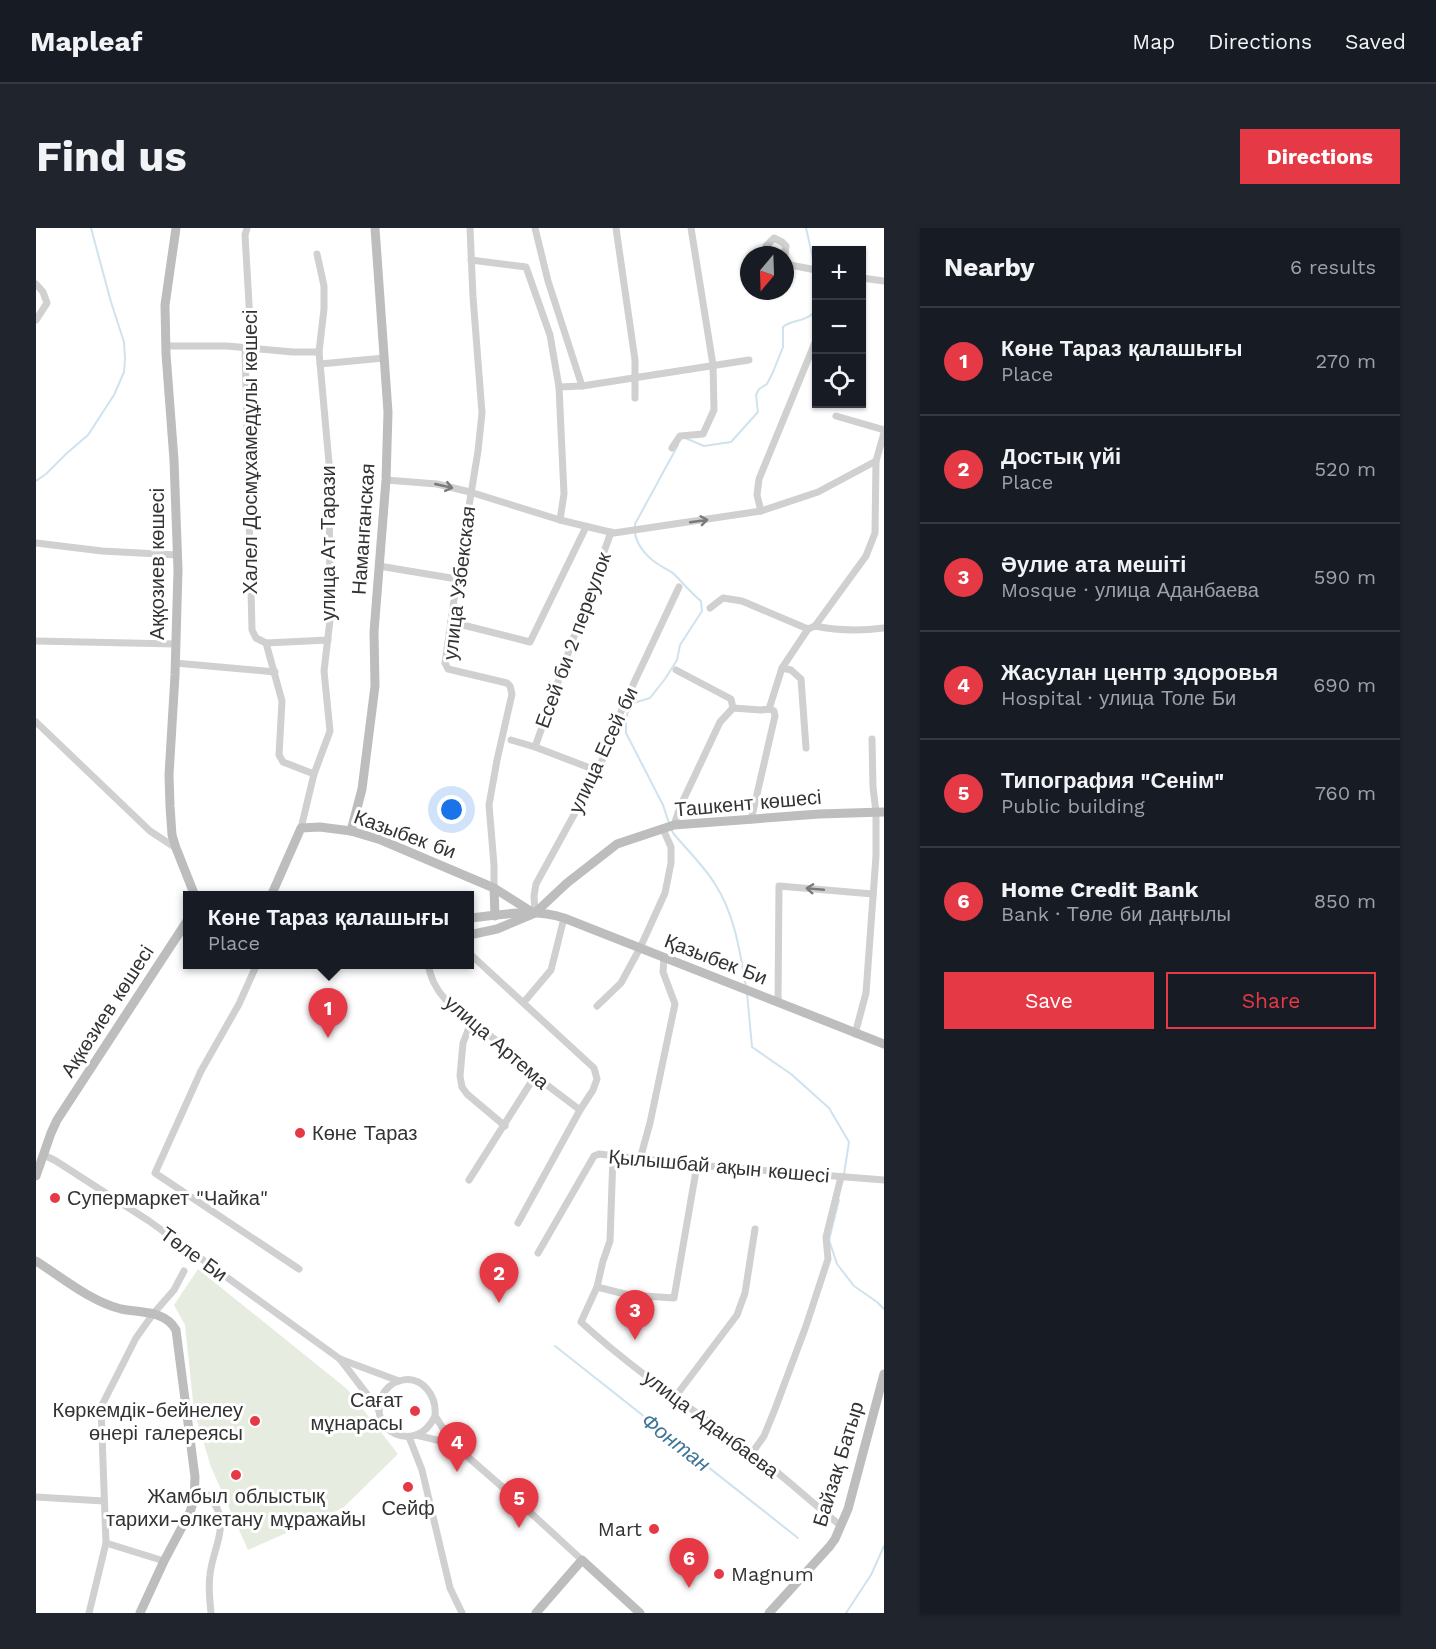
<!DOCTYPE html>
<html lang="en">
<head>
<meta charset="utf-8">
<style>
  :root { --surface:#171b24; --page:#20242c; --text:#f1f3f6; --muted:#9ea1a6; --line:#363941; --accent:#e63946 }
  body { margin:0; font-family:"Work Sans",sans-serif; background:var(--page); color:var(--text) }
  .controls { position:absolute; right:18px; top:18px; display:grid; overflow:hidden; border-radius:0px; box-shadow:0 2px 4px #0004 }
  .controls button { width:54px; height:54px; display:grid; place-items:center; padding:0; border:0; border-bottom:2px solid var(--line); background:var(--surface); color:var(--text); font:30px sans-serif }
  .compass { position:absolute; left:704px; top:18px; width:54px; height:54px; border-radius:50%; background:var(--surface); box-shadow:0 2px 4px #0004; rotate:199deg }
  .you { position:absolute; left:416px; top:582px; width:21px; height:21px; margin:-15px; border:4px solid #fff; border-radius:50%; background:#1a73e8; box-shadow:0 0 0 9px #1a73e833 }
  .badge { display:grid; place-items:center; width:39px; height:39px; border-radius:50%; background:var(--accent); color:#fff; font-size:20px; font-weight:700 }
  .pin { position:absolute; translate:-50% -50px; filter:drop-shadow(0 2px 3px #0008) }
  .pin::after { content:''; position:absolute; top:32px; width:21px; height:18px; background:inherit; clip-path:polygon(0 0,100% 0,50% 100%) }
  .popup { position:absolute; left:147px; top:663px; width:291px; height:78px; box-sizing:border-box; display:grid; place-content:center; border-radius:0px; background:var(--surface); filter:drop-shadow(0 2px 4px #0005); font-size:20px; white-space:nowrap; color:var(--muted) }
  .popup b { font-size:22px; color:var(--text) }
  .popup::after { content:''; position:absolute; left:50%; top:100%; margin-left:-12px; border:12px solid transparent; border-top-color:var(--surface) }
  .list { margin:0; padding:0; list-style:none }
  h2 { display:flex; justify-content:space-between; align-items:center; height:78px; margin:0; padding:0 24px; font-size:26px }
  h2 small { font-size:20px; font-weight:400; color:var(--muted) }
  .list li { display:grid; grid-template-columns:39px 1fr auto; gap:18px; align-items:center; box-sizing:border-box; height:108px; padding:0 24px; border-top:2px solid var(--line) }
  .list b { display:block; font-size:22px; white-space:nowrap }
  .list p { margin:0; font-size:20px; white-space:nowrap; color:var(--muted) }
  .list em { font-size:20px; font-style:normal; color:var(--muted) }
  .actions { display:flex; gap:12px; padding:18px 24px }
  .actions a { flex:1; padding:14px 0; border:2px solid var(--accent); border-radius:0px; text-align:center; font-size:21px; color:var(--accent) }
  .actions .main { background:var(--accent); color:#fff }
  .icon { flex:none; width:33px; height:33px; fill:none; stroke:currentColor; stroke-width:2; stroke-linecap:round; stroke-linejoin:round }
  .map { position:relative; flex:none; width:848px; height:1385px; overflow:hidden; border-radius:0px }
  header { display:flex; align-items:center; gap:36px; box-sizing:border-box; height:84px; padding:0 30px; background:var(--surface); border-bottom:2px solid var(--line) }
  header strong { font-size:28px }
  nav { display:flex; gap:33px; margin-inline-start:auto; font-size:21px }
  .intro { display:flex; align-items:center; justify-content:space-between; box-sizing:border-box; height:144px; padding:0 36px }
  h1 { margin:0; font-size:42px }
  .button { padding:15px 27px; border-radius:0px; background:var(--accent); color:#fff; font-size:21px; font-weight:700 }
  main { display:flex; gap:36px; padding:0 36px }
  aside { flex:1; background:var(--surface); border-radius:0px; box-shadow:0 2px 4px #0004 }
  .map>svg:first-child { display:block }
  .green { fill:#e6ecdf }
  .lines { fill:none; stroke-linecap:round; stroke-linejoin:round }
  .stream { stroke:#cfe2ee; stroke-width:2 }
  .street { stroke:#d0d0d0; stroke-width:7 }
  .secondary { stroke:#bdbdbd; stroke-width:9 }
  .oneway { stroke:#7a7a7a }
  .poi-dot { fill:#e63946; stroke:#fff; stroke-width:2 }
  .labels { text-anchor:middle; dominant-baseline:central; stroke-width:6; stroke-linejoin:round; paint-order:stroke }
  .street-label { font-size:20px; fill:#333; stroke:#fff }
  .poi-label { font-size:20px; fill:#333; stroke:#fff; text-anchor:start }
  .water-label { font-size:21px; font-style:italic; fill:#3f7597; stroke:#fff }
</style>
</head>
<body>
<header>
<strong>Mapleaf</strong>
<nav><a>Map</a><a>Directions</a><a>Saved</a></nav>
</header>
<div class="intro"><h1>Find us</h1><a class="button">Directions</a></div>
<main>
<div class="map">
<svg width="848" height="1385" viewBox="0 0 848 1385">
  <rect width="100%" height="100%" fill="#fff"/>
  <path class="green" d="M162 1041 311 1161 362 1226 307 1280 212 1322 175 1239 158 1183 149 1097 138 1077Z"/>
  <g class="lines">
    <g class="stream">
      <path d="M770 0 779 39"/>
      <path d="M780 46V51"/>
      <path d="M649 210 668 218 695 214 722 184 720 167 723 161 731 156 737 144 747 119V99C754 92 767 94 775 87 778 85 779 81 780 78"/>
      <path d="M0 253 10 246 30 226 52 207 78 167 88 144 89 131 88 114 75 74 55 0"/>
      <path d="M599 299V296L642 217"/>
      <path d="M599 305C601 319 613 331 625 338 629 341 634 342 638 346 647 355 655 365 665 373L666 383 644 417 641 432 629 451 614 470 594 476 590 491V505L627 577 633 595"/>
      <path d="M635 600 637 605C651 622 668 638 679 656 699 687 704 724 710 759"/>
      <path d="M711 765 716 819 755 846 793 880 813 914 808 946"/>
      <path d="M803 972 793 1012 801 1036 818 1058 841 1074 848 1081"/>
      <path d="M519 1118 762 1310"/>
      <path d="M810 1385 835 1347 848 1318"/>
    </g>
    <g class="street">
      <path d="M211 0 209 7 215 111 209 120 216 402 220 410 230 415 292 412"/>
      <path d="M434 0 437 69 446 185 442 223 421 351 409 435 412 441 471 455 474 458 476 466 461 532 453 577 458 637V660"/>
      <path d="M499 0 512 53 546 158"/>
      <path d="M580 0 599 132V170"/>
      <path d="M732 27 730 18 738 10 746 14 750 18 749 27"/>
      <path d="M435 32 490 39 514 107 523 159"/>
      <path d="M749 36 780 42"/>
      <path d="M826 50 848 53"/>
      <path d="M0 56 7 64 11 75 0 92"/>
      <path d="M130 118H191L257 124H283"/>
      <path d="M284 136 348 130"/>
      <path d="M800 188 848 202"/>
      <path d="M636 220 644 208 667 206 678 182 677 137 655 0"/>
      <path d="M350 252 401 256 434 264 524 292 578 305 725 283 782 264 840 233"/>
      <path d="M725 283 721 267 723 251 780 112"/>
      <path d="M524 292 528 266 523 159 546 158 713 132"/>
      <path d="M0 315 66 323 141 327"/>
      <path d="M343 338 421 351"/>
      <path d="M674 380 687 370 706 373 772 401"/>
      <path d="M415 394 494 414 550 299"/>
      <path d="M779 398C803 403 824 403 848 400"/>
      <path d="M0 413 140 416"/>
      <path d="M230 415 246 473 243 527 247 534 278 546"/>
      <path d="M139 435 239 444"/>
      <path d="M746 440 755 442 765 451 770 520"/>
      <path d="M697 480 725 482 733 481 746 440 772 401 779 398 830 328 839 305 840 233 848 205"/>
      <path d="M0 494 114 603 140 620"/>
      <path d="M475 512 499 519 562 543"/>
      <path d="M499 519 575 304"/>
      <path d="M715 592 739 488 738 483 733 481"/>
      <path d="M638 597 644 579 684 494 697 480 695 471 640 442"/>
      <path d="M265 600 278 546 294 503 288 443 294 392 293 235 283 124 288 81V58L281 26"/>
      <path d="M499 685 498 668 500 656 562 543 588 476 643 359"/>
      <path d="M433 725 558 840 561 851 557 862 544 882 482 995"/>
      <path d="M221 736 203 776 165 843 119 945 263 1041"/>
      <path d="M392 736C395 750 399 760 409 771L473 823 499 848 544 882"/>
      <path d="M742 773 743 658 837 666"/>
      <path d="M488 774 515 742 528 690"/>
      <path d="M561 778 585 755 604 720 629 665 635 635V619L627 601"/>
      <path d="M436 792 427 815 424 848 426 859 431 866 469 898"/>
      <path d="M819 806 830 765 840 628V584L837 559 836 511"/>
      <path d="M8 927 20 933 113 993 304 1131 363 1153"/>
      <path d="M577 928 574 1013 567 1033 561 1059 545 1094C597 1142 656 1181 713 1222 745 1246 774 1273 805 1298"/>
      <path d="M604 931 614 895 639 776 627 744 628 730"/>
      <path d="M433 952 499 848"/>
      <path d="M502 1025 558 928 563 926 661 937 848 952"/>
      <path d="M561 1059 593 1067 638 1070 661 937"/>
      <path d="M304 1131 343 1182"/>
      <path d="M639 1169 701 1087 709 1065 719 1001"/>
      <path d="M399 1188C380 1229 330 1201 346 1168 349 1161 356 1155 363 1153 386 1146 401 1168 399 1188L417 1216 471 1263 546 1332"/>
      <path d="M380 1207 417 1216"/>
      <path d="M373 1209 386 1242 414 1360 426 1385"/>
      <path d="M716 1225 728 1208 739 1181 770 1098 792 1031 790 1009 805 949"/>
      <path d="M160 1260C168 1264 173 1267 178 1275 194 1298 176 1322 174 1347 172 1359 174 1373 175 1385"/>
      <path d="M0 1269 68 1273"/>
      <path d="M70 1315 128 1333"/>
      <path d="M53 1385 70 1315 65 1179 100 1110 117 1086 138 1062 148 1043"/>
    </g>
    <g class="secondary">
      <path d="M140 0 129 77 130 126 138 232 142 342 139 447 133 547 134 578 136 607 140 620 159 668"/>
      <path d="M315 603 326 561 339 458 338 404 350 252 352 184 339 0"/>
      <path d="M458 660 459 688"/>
      <path d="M235 668 265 600 284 599 315 603 345 612 458 660 496 684"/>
      <path d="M433 690C465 687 497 680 528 690L848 816"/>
      <path d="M433 707 461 701 499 685 531 655 581 616 638 597 783 586 848 584"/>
      <path d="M0 948 15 905 21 892 151 693"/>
      <path d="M0 1033C27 1050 54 1073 85 1081 104 1085 129 1082 140 1102L159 1249 158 1272 154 1284 128 1333 104 1385"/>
      <path d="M500 1385 546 1332 604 1385"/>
      <path d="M733 1385 794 1318 799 1311 812 1281 848 1146"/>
    </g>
  </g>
  <defs><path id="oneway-shaft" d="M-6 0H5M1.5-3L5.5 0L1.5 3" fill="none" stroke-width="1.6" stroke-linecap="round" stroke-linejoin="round" transform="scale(1.5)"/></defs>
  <g class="oneway">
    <use href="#oneway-shaft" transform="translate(408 258) rotate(13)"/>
    <use href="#oneway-shaft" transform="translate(663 293) rotate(-8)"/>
    <use href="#oneway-shaft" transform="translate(779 661) rotate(-175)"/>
  </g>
  <g class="poi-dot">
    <circle cx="264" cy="905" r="6"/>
    <circle cx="19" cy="970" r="6"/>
    <circle cx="379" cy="1183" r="6"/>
    <circle cx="219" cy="1193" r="6"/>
    <circle cx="200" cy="1247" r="6"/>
    <circle cx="372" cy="1259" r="6"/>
    <circle cx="618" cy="1301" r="6"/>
    <circle cx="683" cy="1346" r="6"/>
  </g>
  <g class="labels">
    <g class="street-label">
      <text transform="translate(214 224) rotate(-90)">Халел Досмұхамедұлы көшесі</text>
      <text transform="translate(327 301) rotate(-86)">Наманганская</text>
      <text transform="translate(292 315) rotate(-90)">улица Ат Тарази</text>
      <text transform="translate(121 336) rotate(-90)">Аққозиев көшесі</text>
      <text transform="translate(423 355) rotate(-83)">улица Узбекская</text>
      <text transform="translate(537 412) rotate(-70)">Есей би 2 переулок</text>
      <text transform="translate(567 522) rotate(-65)">улица Есей би</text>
      <text transform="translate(712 575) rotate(-5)">Ташкент көшесі</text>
      <text transform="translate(369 606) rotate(20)">Казыбек би</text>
      <text transform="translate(680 731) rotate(21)">Қазыбек Би</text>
      <text transform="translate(71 783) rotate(-57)">Ақкөзиев көшесі</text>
      <text transform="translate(461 814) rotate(41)">улица Артема</text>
      <text transform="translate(683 938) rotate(5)">Қылышбай ақын көшесі</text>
      <text transform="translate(158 1026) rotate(36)">Төле Би</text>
      <text transform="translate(675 1196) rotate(37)">улица Аданбаева</text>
      <text transform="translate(802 1236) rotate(-73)">Байзақ Батыр</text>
    </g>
    <g class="poi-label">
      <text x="276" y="905">Көне Тараз</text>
      <text x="31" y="970">Супермаркет "Чайка"</text>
      <text x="367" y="1172" text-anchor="end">Сағат<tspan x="367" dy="23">мұнарасы</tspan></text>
      <text x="207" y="1182" text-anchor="end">Көркемдік-бейнелеу<tspan x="207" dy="23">өнері галереясы</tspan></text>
      <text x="200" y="1268" text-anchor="middle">Жамбыл облыстық<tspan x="200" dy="23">тарихи-өлкетану мұражайы</tspan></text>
      <text x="372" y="1280" text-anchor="middle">Сейф</text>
      <text x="606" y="1301" text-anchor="end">Mart</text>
      <text x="695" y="1346">Magnum</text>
    </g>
    <g class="water-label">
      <text transform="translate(640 1214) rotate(38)">Фонтан</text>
    </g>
  </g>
</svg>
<div class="controls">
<button>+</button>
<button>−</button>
<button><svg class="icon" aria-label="locate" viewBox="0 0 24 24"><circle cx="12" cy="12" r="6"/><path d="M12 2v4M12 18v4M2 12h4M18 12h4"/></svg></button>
</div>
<svg class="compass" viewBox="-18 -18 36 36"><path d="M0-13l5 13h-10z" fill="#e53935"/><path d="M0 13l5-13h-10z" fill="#9ea1a6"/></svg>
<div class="you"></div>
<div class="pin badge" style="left:292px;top:810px">1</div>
<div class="popup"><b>Көне Тараз қалашығы</b>Place</div>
<div class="pin badge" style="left:463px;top:1075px">2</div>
<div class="pin badge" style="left:599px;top:1112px">3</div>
<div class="pin badge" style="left:421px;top:1244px">4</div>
<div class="pin badge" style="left:483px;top:1300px">5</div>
<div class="pin badge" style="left:653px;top:1360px">6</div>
</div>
<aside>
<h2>Nearby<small>6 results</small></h2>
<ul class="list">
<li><span class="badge">1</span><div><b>Көне Тараз қалашығы</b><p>Place</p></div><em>270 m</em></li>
<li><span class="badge">2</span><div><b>Достық үйі</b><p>Place</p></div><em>520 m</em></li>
<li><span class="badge">3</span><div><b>Әулие ата мешіті</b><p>Mosque · улица Аданбаева</p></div><em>590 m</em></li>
<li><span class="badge">4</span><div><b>Жасулан центр здоровья</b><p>Hospital · улица Толе Би</p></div><em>690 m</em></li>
<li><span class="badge">5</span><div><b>Типография &quot;Сенім&quot;</b><p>Public building</p></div><em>760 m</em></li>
<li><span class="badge">6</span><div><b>Home Credit Bank</b><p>Bank · Төле би даңғылы</p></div><em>850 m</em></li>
</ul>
<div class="actions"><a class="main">Save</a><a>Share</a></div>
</aside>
</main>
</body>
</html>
